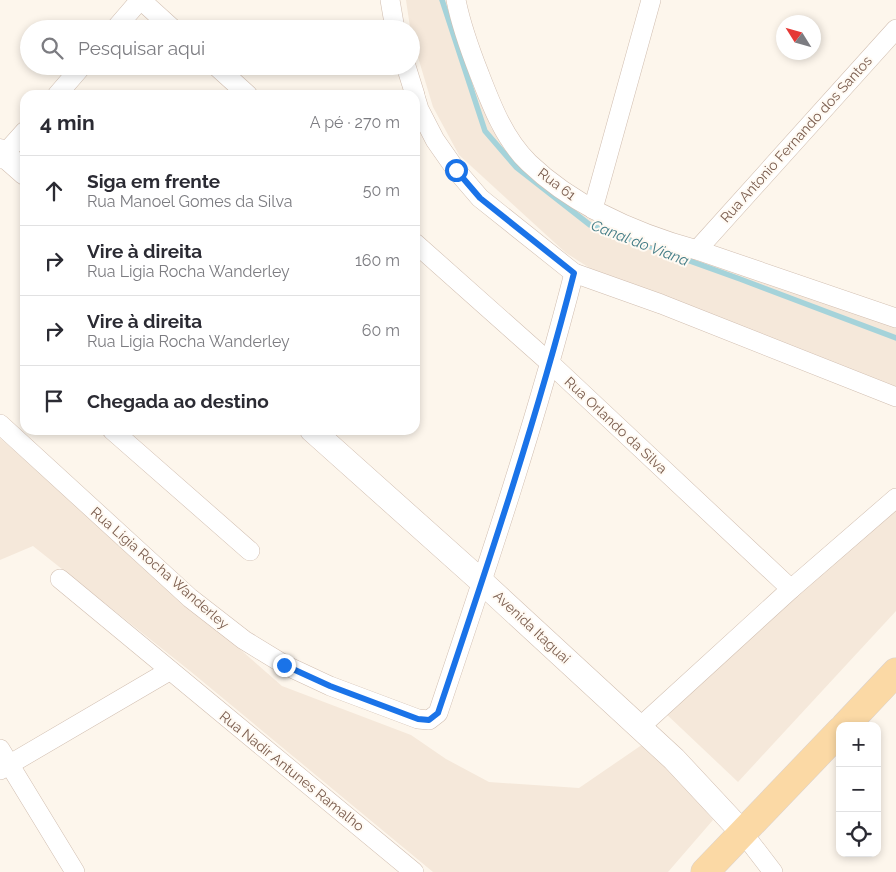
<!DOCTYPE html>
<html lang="pt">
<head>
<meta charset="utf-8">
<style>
  :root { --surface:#fff; --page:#f7f7f7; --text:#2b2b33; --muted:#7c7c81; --line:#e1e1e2 }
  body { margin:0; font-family:Raleway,sans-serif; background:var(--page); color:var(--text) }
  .controls { position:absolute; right:15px; bottom:15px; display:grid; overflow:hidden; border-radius:10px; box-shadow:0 2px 8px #0003 }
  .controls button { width:45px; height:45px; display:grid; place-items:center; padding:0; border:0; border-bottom:1px solid var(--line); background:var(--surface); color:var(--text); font:25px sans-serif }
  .compass { position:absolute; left:776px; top:15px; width:45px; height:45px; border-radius:50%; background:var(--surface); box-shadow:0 2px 8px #0003; rotate:307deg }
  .stop { position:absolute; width:15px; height:15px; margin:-11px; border:4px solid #1a73e8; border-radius:50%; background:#fff }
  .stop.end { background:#1a73e8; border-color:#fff; box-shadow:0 1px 5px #0008 }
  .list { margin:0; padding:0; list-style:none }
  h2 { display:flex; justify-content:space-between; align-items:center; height:65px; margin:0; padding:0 20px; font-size:21px }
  h2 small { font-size:16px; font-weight:400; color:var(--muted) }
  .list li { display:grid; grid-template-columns:32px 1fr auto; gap:15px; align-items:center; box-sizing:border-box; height:70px; padding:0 20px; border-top:1px solid var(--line) }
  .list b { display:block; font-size:19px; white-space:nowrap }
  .list p { margin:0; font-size:16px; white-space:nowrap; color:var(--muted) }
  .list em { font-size:16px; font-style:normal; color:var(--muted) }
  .icon { flex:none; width:28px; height:28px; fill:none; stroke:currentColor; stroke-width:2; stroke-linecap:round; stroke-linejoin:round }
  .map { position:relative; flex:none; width:896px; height:872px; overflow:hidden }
  .search { position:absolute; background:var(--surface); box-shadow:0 2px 8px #0003; left:20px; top:20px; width:400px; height:55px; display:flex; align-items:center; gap:12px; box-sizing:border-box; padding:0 18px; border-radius:28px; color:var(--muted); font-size:19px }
  .panel { position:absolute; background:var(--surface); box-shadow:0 2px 8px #0003; left:20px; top:90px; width:400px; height:345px; border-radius:15px }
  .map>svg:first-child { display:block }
  .residential { fill:#f5e8da }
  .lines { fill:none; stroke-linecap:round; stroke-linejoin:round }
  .stream { stroke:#a5d3da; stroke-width:5.5 }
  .minor-casing { stroke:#d1beb0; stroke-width:20 }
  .tertiary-casing { stroke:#d1beb0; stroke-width:25 }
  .primary-casing { stroke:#dad1cd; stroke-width:29 }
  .minor { stroke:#fff; stroke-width:19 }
  .tertiary { stroke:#fff; stroke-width:24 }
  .primary { stroke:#fbd9a5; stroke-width:28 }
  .route { stroke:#1a73e8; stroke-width:6 }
  .labels { text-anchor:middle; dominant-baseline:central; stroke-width:4; stroke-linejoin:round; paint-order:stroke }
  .street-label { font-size:14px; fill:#7a5c4d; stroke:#fffaf3 }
  .water-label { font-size:15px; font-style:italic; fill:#437c86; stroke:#fffaf3 }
</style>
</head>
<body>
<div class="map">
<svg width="896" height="872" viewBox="0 0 896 872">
  <rect width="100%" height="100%" fill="#fdf6ec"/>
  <g class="residential">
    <path d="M406 0H450L452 15 491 128 536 181 604 227 896 326V398L618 286 566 253 459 155 433 107 411 34Z"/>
    <path d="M0 438 282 686 411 735 446 759 489 782 579 788 649 740 713 820 668 872H433L190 671 33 546 0 560Z"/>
    <path d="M896 507V611L738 782 663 711Z"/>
  </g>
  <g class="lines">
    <path class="stream" d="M442 0 485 131 516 167 590 225 740 279 896 338"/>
    <defs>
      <g id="minor">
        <path d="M141 0 173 29"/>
        <path d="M390 0 395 29"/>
        <path d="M456 0C461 25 470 50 479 73 491 104 504 139 529 163 575 207 636 233 697 250L896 318"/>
        <path d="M115 29 140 0"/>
        <path d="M216 66 248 95"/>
        <path d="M406 66 415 95"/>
        <path d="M57 95 82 66"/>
        <path d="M415 96 419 109 435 140 456 170 480 198 574 273 661 304 896 397"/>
        <path d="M0 159 25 131"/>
        <path d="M593 209 651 0"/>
        <path d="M415 243 551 364 791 589"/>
        <path d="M697 250 896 29"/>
        <path d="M0 424 190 598 244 640 285 665 330 686 418 719 429 720 438 713C487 567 536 422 574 273"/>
        <path d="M112 430 250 551"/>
        <path d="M60 579 414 872"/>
        <path d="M640 727 791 589 896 498"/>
        <path d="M0 749 75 872"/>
        <path d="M0 770 169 671"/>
        <path d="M743 833 773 872"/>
      </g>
      <g id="tertiary">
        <path d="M0 151 25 173"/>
        <path d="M312 430 482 582 674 759 743 833"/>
      </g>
      <g id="primary">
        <path d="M845 726 896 672"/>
        <path d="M705 872 840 731"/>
      </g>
    </defs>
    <use href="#minor" class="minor-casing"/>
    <use href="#tertiary" class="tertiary-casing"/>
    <use href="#primary" class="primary-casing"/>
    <use href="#minor" class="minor"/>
    <use href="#tertiary" class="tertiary"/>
    <use href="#primary" class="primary"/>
  </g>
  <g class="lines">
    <path class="route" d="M284 665 330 686 418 719 429 720 438 713C487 567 536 422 574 273L480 198 456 170"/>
  </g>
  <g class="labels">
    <g class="street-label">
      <text transform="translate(796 139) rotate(-48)">Rua Antonio Fernando dos Santos</text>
      <text transform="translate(557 184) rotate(37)">Rua 61</text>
      <text transform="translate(616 425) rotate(43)">Rua Orlando da Silva</text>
      <text transform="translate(160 568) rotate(41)">Rua Ligia Rocha Wanderley</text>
      <text transform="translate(532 627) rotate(43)">Avenida Itaguai</text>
      <text transform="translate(292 771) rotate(39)">Rua Nadir Antunes Ramalho</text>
    </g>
    <g class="water-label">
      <text transform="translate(640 243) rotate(21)">Canal do Viana</text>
    </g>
  </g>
</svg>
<div class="controls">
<button>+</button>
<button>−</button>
<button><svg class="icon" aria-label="locate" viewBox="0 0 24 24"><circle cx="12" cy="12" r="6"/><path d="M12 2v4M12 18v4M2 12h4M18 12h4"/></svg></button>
</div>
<svg class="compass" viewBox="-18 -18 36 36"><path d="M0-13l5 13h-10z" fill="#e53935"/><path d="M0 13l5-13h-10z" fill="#7c7c81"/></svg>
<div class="stop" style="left:456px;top:170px"></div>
<div class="stop end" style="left:284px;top:665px"></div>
<div class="search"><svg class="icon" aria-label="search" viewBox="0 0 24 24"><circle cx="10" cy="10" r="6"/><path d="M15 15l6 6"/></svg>Pesquisar aqui</div>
<section class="panel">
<h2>4 min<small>A pé · 270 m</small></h2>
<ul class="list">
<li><svg class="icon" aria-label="ahead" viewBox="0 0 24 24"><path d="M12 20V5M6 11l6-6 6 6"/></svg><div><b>Siga em frente</b><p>Rua Manoel Gomes da Silva</p></div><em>50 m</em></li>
<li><svg class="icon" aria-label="right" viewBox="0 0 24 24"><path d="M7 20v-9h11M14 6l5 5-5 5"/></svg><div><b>Vire à direita</b><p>Rua Ligia Rocha Wanderley</p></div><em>160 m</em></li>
<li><svg class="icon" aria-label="right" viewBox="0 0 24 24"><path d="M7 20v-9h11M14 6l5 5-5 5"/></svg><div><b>Vire à direita</b><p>Rua Ligia Rocha Wanderley</p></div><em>60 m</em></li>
<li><svg class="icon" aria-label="arrive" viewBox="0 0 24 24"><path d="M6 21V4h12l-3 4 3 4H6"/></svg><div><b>Chegada ao destino</b></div></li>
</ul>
</section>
</div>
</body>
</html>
